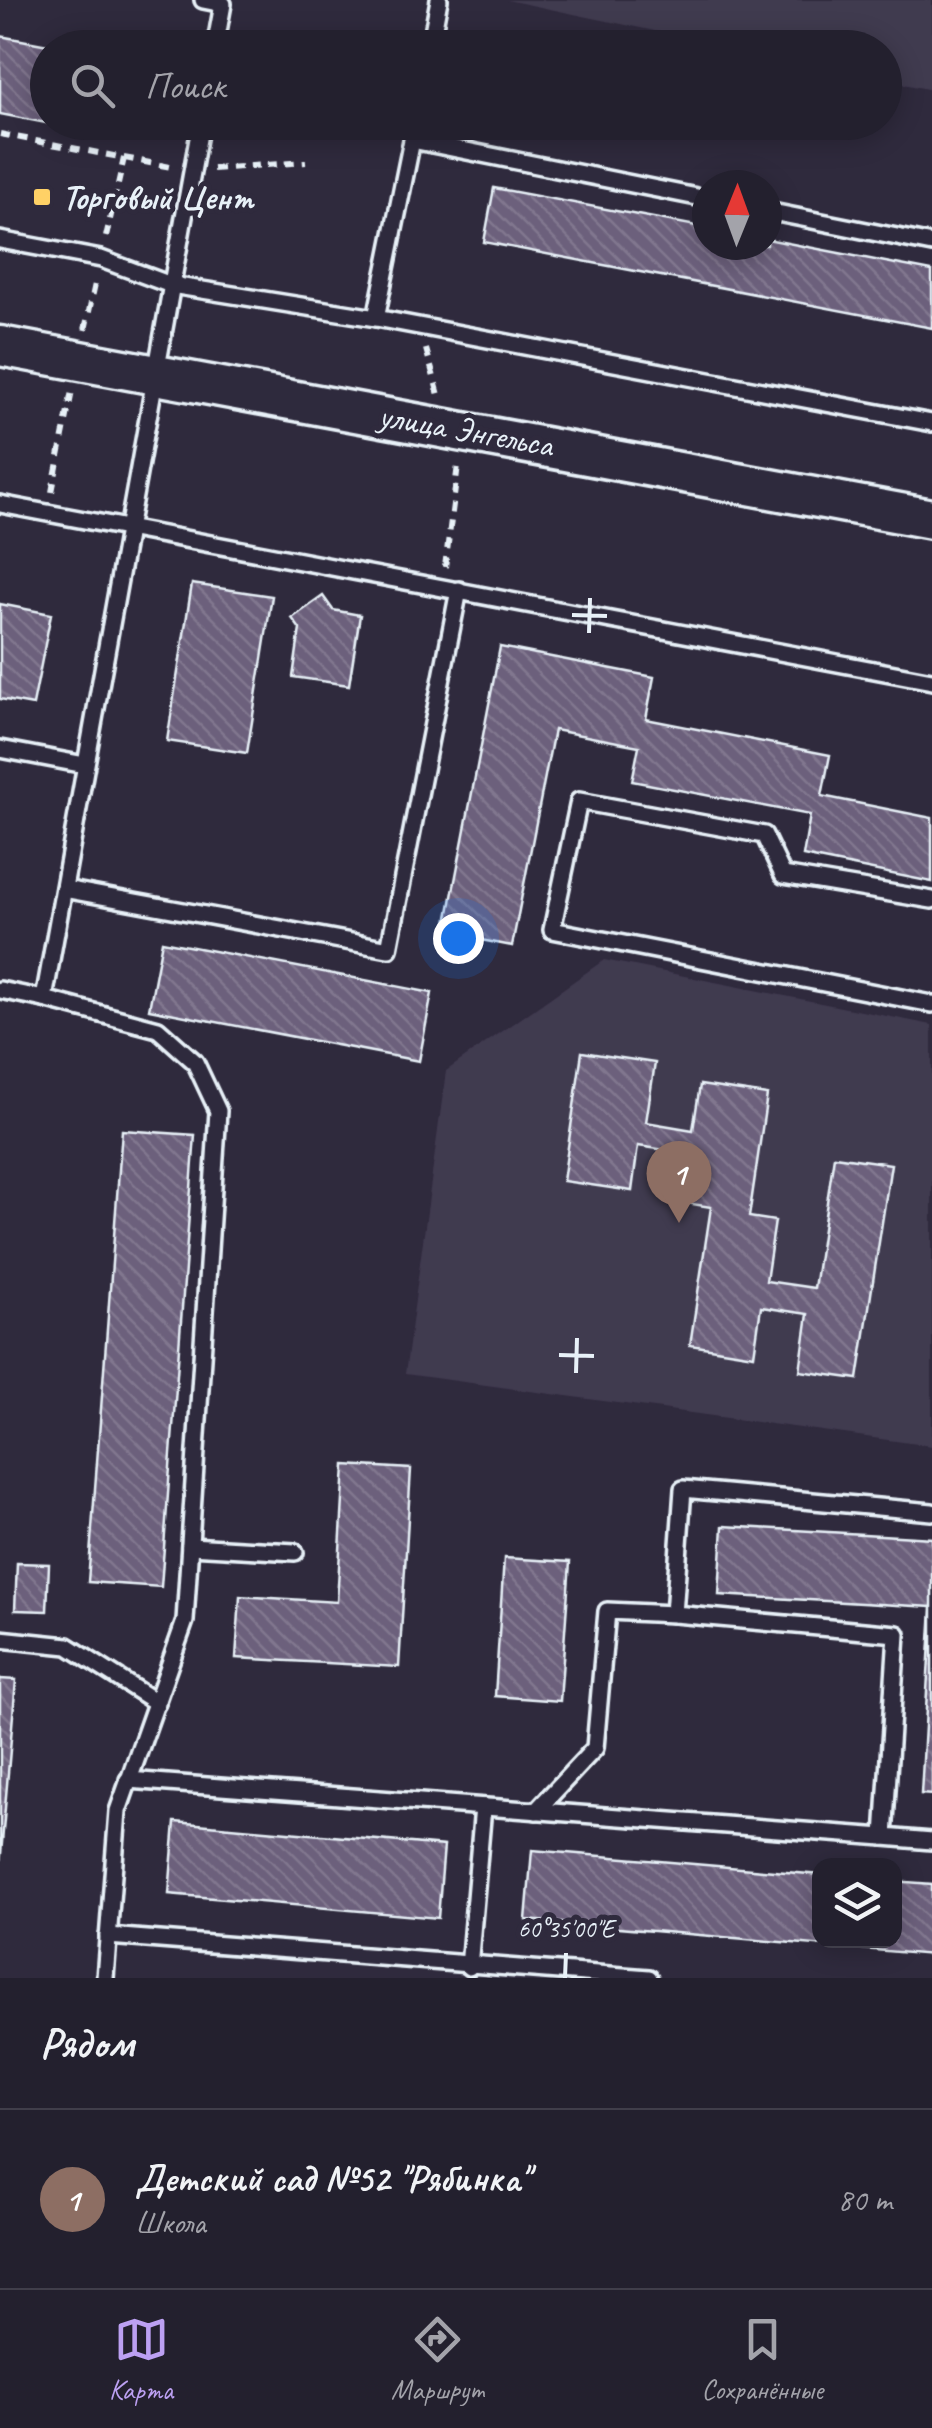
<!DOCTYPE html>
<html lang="ru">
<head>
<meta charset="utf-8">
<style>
  :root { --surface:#23202e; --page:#2f2d3a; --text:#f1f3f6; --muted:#a3a3aa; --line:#403e4a; --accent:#bca0f2 }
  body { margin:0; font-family:Caveat,sans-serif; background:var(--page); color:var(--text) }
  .controls { position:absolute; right:30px; bottom:30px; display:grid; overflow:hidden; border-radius:20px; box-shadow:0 5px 25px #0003 }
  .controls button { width:90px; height:90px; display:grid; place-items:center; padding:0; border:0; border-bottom:2px solid var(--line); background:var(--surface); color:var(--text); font:50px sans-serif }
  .compass { position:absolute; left:692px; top:170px; width:90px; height:90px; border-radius:50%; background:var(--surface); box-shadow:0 5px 25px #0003; rotate:1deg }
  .you { position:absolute; left:458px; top:938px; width:35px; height:35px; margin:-25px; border:8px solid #fff; border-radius:50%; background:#1a73e8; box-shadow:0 0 0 15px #1a73e833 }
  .badge { display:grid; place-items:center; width:65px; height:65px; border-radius:50%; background:var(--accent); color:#fff; font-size:32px; font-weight:700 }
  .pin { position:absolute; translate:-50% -82px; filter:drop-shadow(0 2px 5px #0008) }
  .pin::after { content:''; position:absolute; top:52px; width:35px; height:30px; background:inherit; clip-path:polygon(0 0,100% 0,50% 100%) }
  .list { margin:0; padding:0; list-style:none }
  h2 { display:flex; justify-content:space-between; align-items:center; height:130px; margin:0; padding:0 40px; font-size:42px }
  h2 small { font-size:32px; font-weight:400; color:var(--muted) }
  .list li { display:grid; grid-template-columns:65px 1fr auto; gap:30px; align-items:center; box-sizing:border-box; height:180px; padding:0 40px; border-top:2px solid var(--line) }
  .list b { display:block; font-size:38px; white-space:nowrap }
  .list p { margin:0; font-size:32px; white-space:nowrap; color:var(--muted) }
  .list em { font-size:32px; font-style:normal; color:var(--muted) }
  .icon { flex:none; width:55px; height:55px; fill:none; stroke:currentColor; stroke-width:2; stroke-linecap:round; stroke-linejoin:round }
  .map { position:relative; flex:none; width:932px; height:1978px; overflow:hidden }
  .search { position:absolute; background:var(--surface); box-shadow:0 5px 25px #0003; left:30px; right:30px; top:30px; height:110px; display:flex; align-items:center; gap:25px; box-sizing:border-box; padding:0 35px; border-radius:55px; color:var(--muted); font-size:38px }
  .sheet { height:310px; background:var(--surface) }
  nav { display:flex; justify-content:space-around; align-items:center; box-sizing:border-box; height:140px; border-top:2px solid var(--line); background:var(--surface); font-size:28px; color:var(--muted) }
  nav a { display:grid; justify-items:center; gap:5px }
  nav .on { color:var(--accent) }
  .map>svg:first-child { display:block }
  .built { fill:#413a50 }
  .building { fill:url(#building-back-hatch); stroke:#e8f1f8; stroke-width:2.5 }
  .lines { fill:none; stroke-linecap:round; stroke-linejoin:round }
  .service-casing { stroke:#e8f1f8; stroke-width:22 }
  .tertiary-casing { stroke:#e8f1f8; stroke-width:45 }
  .path { stroke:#e8f1f8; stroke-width:6; stroke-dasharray:10 8; stroke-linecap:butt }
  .service { stroke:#2f2a3d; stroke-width:15 }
  .tertiary { stroke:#2f2a3d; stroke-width:38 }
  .ticks { fill:none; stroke:#e8f1f8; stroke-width:4 }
  .poi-dot { fill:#ffd166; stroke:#2f2a3d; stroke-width:4 }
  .labels { text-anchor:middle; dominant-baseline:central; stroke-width:10; stroke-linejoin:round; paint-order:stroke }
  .poi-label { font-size:35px; font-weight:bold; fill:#e8f1f8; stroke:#2f2a3d; text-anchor:start }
  .street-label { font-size:35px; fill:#e8f1f8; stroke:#2f2a3d }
  .ticks-label { font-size:25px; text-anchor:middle; fill:#e8f1f8; stroke:#2f2a3d; stroke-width:10; stroke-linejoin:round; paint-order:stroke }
</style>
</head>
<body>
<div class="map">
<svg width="932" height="1978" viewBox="0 0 932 1978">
  <defs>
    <pattern id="building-back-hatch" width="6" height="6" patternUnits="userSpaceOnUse" patternTransform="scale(2.5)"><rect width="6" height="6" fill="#6c607c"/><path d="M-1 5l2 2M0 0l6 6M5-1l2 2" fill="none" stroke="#81778f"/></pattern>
  </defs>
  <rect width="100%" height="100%" fill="#2f2a3d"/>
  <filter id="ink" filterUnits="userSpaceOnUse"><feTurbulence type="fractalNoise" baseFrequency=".01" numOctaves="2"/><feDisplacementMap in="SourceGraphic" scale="20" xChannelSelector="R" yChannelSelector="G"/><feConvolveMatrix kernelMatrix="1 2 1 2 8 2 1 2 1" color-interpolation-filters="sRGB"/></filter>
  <g filter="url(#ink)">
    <g class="built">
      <path d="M507 0H932V90L885 80 884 48 731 47Z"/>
      <path d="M604 960 932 1025V1446L405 1374 446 1071Z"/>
    </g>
    <g class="building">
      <path d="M0 36 64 48H48V122H131L128 139 0 114Z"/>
      <path d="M494 188 707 228V245H767V239L932 271V328L484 242Z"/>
      <path d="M192 584 272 596 247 753 167 741Z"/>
      <path d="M323 596 333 610 360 615 349 685 293 677 300 629 292 618Z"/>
      <path d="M0 604 51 614 33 705 0 699Z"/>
      <path d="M500 647 654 677 646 719 830 755 822 796 932 818V882L803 856 810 815 632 781 639 746 554 730 512 946 445 933Z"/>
      <path d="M162 941 432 993 419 1061 149 1009Z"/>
      <path d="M582 1052 655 1063 646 1122 693 1130 700 1085 767 1095 749 1217 775 1221 766 1281 814 1288 834 1156 891 1164 858 1379 800 1371 808 1314 761 1307 754 1355 690 1345 711 1207 686 1203 693 1154 638 1146 632 1191 563 1181Z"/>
      <path d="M122 1130 195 1135 161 1587 88 1582Z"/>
      <path d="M345 1465 411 1469 399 1667 236 1658 240 1596 337 1602Z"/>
      <path d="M723 1526 932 1538V1795L921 1794 932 1607 719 1595Z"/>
      <path d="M504 1558 570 1562 560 1701 495 1696Z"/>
      <path d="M17 1563 49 1564 47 1611 15 1610Z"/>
      <path d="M0 1679 16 1680 0 1866Z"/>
      <path d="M175 1822 444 1846 438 1918 169 1894Z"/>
      <path d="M532 1850 820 1875V1940H894V1881L932 1884V1955L526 1920Z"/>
    </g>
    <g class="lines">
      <defs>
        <g id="service">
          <path d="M203 0 223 4 215 48"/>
          <path d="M430 48 439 0"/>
          <path d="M767 211 932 244"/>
          <path d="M0 240 101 259 171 285 376 318 932 423"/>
          <path d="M376 318 412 140 707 199"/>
          <path d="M0 504 932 681"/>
          <path d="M0 749 85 765"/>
          <path d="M64 889 389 949 459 590"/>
          <path d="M932 900 783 875 764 835 579 801 552 930 932 1004"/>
          <path d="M0 990 44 999"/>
          <path d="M932 1512 683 1489 674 1614 897 1634 884 1837 932 1841"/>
          <path d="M190 1546 295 1552"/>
          <path d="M0 1639 68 1646 157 1703"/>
          <path d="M128 1780 884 1837"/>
          <path d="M536 1811 595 1748 607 1611 674 1614"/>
          <path d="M108 1936 649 1978"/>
          <path d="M469 1967 483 1807"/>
          <path d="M105 1978 118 1811 185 1621 218 1111 195 1062 158 1029 44 999 201 122"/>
        </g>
        <path id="tertiary" d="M0 346 932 519"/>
      </defs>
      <use href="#service" class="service-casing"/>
      <use href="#tertiary" class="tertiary-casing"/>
      <g class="path">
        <path d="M0 134 171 167"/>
        <path d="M213 169 306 162"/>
        <path d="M106 237 124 158"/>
        <path d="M85 330 96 279"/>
        <path d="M426 349 439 395"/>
        <path d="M52 492 72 391"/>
        <path d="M445 567 458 465"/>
      </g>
      <use href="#service" class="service"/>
      <use href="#tertiary" class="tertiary"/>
    </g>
  </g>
  <path class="ticks" d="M572 615 607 616M589 633 590 598M559 1355 594 1356M576 1373 577 1338M565 1978 566 1953"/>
  <rect class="poi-dot" x="32" y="187" width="20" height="20" rx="5"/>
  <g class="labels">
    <g class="poi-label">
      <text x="62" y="197">Торговый Цент</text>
    </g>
    <g class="street-label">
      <text transform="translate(466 430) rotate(10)">улица Энгельса</text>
    </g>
  </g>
  <g class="ticks-label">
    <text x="566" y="1937">60°35'00"E</text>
  </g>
</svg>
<div class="controls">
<button><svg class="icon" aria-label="layers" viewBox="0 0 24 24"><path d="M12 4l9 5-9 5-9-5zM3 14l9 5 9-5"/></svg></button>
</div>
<svg class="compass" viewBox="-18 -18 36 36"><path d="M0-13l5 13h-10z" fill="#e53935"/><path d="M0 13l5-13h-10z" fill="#a3a3aa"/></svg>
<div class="you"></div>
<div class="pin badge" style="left:679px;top:1223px;background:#8d6e63">1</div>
<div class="search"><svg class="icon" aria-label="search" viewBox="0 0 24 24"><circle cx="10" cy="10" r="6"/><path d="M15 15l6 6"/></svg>Поиск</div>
</div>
<section class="sheet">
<h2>Рядом<small></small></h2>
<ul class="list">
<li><span class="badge" style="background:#8d6e63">1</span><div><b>Детский сад №52 &quot;Рябинка&quot;</b><p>Школа</p></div><em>80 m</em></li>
</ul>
</section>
<nav>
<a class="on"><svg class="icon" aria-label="map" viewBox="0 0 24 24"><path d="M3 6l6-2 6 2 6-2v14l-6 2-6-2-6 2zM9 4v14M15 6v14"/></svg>Карта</a>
<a><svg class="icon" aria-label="directions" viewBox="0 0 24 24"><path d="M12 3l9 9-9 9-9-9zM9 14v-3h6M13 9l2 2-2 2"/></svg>Маршрут</a>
<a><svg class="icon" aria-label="saved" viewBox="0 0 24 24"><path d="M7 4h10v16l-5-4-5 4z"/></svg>Сохранённые</a>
</nav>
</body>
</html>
